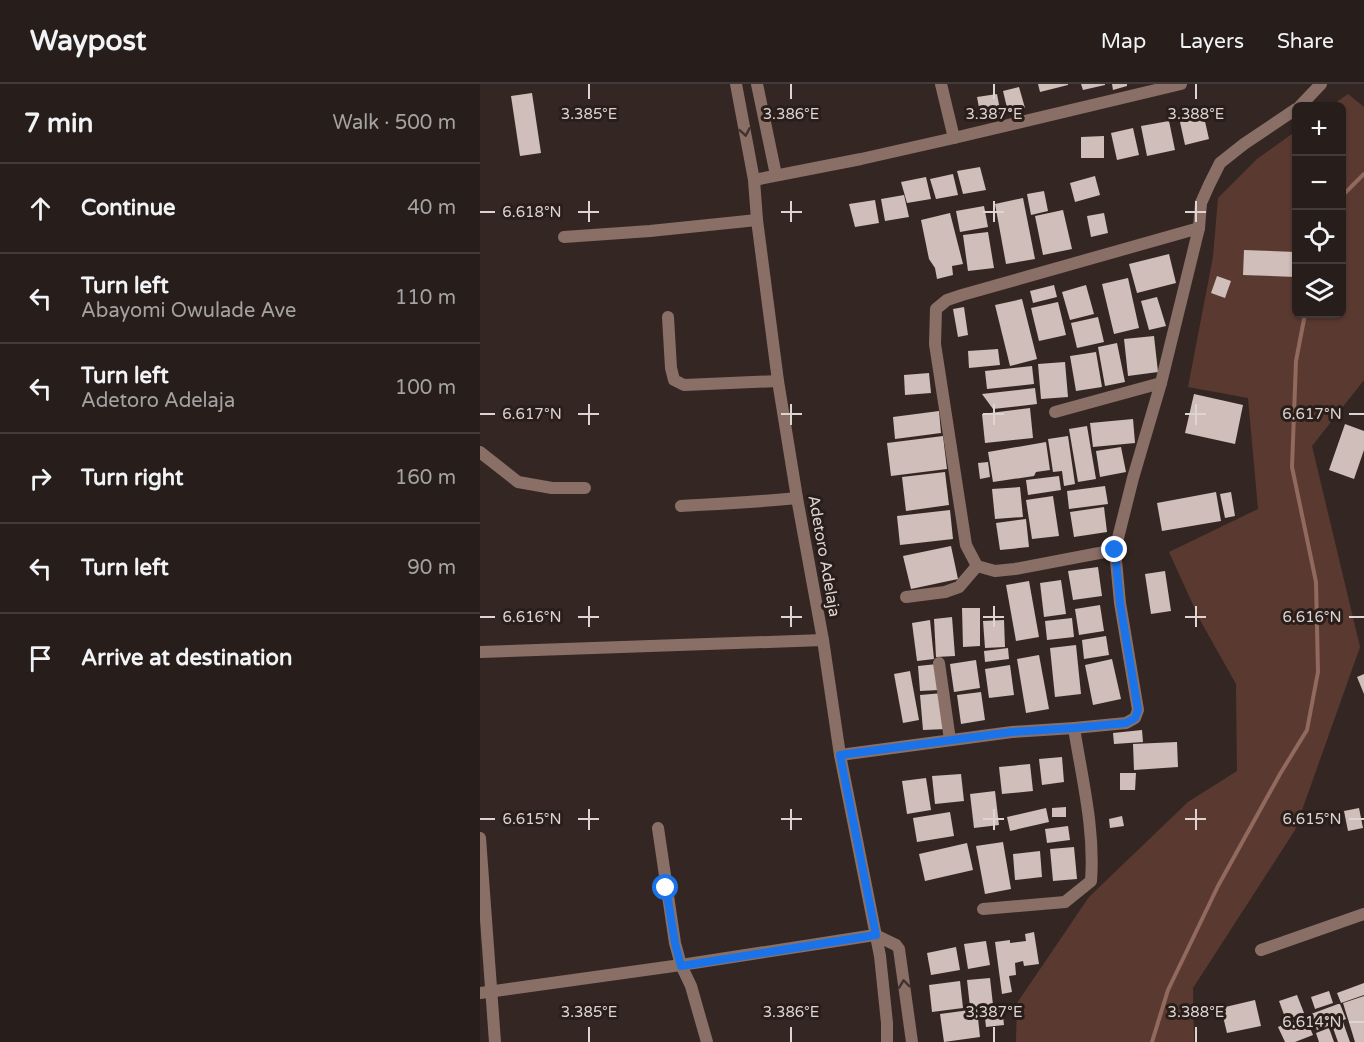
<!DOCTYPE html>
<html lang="en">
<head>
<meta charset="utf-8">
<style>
  :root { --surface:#271d1a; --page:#332a27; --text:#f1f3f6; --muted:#a4a2a2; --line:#433b39 }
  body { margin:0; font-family:"Varela Round",sans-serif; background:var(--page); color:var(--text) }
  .controls { position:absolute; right:18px; top:18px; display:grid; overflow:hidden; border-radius:9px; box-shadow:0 2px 4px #0004 }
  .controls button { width:54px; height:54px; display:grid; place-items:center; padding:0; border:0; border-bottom:2px solid var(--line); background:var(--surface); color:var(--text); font:30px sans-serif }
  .stop { position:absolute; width:18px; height:18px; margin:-14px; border:4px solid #1a73e8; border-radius:50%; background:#fff }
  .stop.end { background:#1a73e8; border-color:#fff; box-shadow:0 2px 6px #0008 }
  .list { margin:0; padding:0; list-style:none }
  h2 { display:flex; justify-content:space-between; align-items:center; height:78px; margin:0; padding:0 24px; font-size:26px }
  h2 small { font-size:20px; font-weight:400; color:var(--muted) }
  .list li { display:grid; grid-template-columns:39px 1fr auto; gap:18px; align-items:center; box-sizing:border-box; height:90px; padding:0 24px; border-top:2px solid var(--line) }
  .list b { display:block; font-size:22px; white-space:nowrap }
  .list p { margin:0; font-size:20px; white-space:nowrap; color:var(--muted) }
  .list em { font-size:20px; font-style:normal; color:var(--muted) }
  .icon { flex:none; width:33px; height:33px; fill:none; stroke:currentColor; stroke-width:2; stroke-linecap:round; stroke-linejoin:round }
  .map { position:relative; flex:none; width:884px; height:958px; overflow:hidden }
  header { display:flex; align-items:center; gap:36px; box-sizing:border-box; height:84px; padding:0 30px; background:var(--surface); border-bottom:2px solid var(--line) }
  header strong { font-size:28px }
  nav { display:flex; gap:33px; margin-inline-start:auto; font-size:21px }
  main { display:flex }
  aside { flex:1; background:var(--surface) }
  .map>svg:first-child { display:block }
  .green { fill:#5a3a30 }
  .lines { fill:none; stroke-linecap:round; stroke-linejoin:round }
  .stream { stroke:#91695d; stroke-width:4 }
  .building { fill:#cfbeb9 }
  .minor { stroke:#8a6f67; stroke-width:12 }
  .oneway { stroke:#42322d }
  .route { stroke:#1a73e8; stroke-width:8 }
  .ticks { fill:none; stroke:#ded5d3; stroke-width:2 }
  .labels { text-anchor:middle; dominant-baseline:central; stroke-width:6; stroke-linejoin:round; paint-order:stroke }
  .street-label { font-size:16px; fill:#ded5d3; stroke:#2a1e1a }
  .ticks-label { font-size:15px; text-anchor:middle; fill:#ded5d3; stroke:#2a1e1a; stroke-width:6; stroke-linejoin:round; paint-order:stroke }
</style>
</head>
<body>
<header>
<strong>Waypost</strong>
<nav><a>Map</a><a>Layers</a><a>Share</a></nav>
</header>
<main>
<aside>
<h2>7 min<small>Walk · 500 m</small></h2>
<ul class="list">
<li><svg class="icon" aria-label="ahead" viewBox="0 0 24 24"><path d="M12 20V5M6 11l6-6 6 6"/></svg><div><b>Continue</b></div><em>40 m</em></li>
<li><svg class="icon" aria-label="left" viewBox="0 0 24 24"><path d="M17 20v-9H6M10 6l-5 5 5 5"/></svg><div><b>Turn left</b><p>Abayomi Owulade Ave</p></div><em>110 m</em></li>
<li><svg class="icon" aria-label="left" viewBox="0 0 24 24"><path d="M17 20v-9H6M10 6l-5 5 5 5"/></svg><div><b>Turn left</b><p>Adetoro Adelaja</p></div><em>100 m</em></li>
<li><svg class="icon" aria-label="right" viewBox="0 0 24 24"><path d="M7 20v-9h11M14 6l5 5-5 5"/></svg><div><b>Turn right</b></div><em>160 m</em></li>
<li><svg class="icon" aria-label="left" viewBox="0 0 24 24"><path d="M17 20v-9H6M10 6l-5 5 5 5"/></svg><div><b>Turn left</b></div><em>90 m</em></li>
<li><svg class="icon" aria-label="arrive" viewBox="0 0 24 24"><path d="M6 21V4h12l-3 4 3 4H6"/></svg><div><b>Arrive at destination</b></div></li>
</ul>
</aside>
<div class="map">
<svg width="884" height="958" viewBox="0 0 884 958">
  <rect width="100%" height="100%" fill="#342723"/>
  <path class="green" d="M868 10 884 23V296L832 362 880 563 815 746 713 904 714 958H536L537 919 609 813 708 718 757 687 756 600 720 536 689 468 778 425 768 314 708 303 733 173 738 114 777 75 816 47V230H862V22H851Z"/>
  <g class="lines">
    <g class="stream">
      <path d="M862 112 884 90"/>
      <path d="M672 958 688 906 738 802 800 690 827 646 838 588 836 498 812 383 816 277 825 230"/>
    </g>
  </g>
  <g class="building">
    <path d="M558 0H588V1L560 8Z"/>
    <path d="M601 0H625V1L603 6Z"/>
    <path d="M632 0H647V2L633 6Z"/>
    <path d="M539 3 545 24 528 28 523 7Z"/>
    <path d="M52 9 61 69 40 72 31 12Z"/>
    <path d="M517 10 521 31 501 34 497 13Z"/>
    <path d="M724 33 729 55 705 61 700 38Z"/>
    <path d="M689 37 695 66 667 72 661 42Z"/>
    <path d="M653 44 659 71 637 76 631 49Z"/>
    <path d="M624 52V74H601V53Z"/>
    <path d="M500 83 506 106 483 110 477 87Z"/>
    <path d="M473 90 478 111 456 115 450 95Z"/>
    <path d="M615 92 620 111 595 118 590 99Z"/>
    <path d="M446 93 451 115 427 119 421 98Z"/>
    <path d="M564 107 568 127 551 131 547 110Z"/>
    <path d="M424 111 429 133 405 137 401 115Z"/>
    <path d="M543 114 555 175 526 180 515 120Z"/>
    <path d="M395 116 399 139 375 143 369 120Z"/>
    <path d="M504 122 508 143 480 148 476 127Z"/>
    <path d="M583 126 592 165 563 171 555 132Z"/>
    <path d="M470 129 483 180 472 182 473 191 457 195 455 184 449 175 441 136Z"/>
    <path d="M624 129 628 149 611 153 607 132Z"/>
    <path d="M508 148 514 184 488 187 483 151Z"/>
    <path d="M764 166 816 168V193L763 191Z"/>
    <path d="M689 170 696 199 657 209 649 180Z"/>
    <path d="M737 192 751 197 745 214 731 209Z"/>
    <path d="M648 194 659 244 634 250 622 200Z"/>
    <path d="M574 201 577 213 553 219 550 207Z"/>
    <path d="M606 201 614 230 590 236 582 208Z"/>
    <path d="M677 213 686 242 669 246 661 217Z"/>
    <path d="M542 215 557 275 530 282 515 221Z"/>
    <path d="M578 218 586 251 559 257 551 224Z"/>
    <path d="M484 223 488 251 478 253 473 225Z"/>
    <path d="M618 233 624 258 597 264 591 239Z"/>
    <path d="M674 252 678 288 648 292 644 255Z"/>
    <path d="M637 259 645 298 625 302 618 263Z"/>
    <path d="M518 265 520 281 489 284 488 267Z"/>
    <path d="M616 268 622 303 596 307 590 272Z"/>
    <path d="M585 278 588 313 561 315 558 280Z"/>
    <path d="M552 282 554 300 507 305 505 287Z"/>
    <path d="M449 289 451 309 425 311 424 291Z"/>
    <path d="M555 304 557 320 513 325 502 310Z"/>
    <path d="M714 310 763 321 755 360 705 349Z"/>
    <path d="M550 324 553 354 505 359 502 330Z"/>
    <path d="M459 327 461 349 415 355 413 333Z"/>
    <path d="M653 335 655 359 613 363 610 339Z"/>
    <path d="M865 340 884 347V366L874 395 849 386Z"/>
    <path d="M607 342 616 395 598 398 589 345Z"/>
    <path d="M463 352 467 385 411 392 407 359Z"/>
    <path d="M588 352 595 400 584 402 582 387 573 388 568 355Z"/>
    <path d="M566 358 570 386 556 388 554 392 513 398 508 368Z"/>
    <path d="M641 363 646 388 620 393 616 367Z"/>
    <path d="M508 378 510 393 500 395 498 379Z"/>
    <path d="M465 388 469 421 426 427 422 393Z"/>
    <path d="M579 392 581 406 548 411 546 396Z"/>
    <path d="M625 402 628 420 589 425 587 407Z"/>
    <path d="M540 403 543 433 515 435 512 405Z"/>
    <path d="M736 408 741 437 682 447 677 419Z"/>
    <path d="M751 408 755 432 745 434 740 410Z"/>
    <path d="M573 412 579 452 552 455 546 416Z"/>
    <path d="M624 423 627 448 594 453 590 428Z"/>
    <path d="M470 426 473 455 420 461 417 432Z"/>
    <path d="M546 435 549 463 520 466 516 439Z"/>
    <path d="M471 462 478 495 431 505 423 472Z"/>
    <path d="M618 483 622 512 593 516 588 487Z"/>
    <path d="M685 487 691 527 671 530 665 490Z"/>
    <path d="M581 496 586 530 564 533 560 499Z"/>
    <path d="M549 497 559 553 536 557 526 501Z"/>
    <path d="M620 521 624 547 599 551 595 525Z"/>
    <path d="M482 524H500V562L483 563Z"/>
    <path d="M472 533 475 572 456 573 454 535Z"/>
    <path d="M592 534 594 553 567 556 565 537Z"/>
    <path d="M450 536 454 575 437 577 432 539Z"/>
    <path d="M524 536 525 563 505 564 503 537Z"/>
    <path d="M626 552 629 571 604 575 602 556Z"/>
    <path d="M596 561 601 610 575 613 570 564Z"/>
    <path d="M528 564 529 575 505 578 504 567Z"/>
    <path d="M559 571 569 625 546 629 537 575Z"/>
    <path d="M632 575 641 615 613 621 605 581Z"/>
    <path d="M496 576 500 604 474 608 470 580Z"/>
    <path d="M457 580 459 606 440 607 438 582Z"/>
    <path d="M530 581 534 611 509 614 505 585Z"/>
    <path d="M430 587 439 636 423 639 414 590Z"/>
    <path d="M884 590V610L877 593Z"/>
    <path d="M501 608 505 636 481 640 477 611Z"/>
    <path d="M463 609 466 645 443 646 440 611Z"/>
    <path d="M662 646 663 658 634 660 633 649Z"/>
    <path d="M697 658 698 683 654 686 653 660Z"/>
    <path d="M582 673 584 698 562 701 559 675Z"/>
    <path d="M550 680 553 707 522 710 519 683Z"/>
    <path d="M640 689H656L655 706H640Z"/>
    <path d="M481 690 484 717 455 720 452 692Z"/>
    <path d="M446 694 451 726 427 730 422 697Z"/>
    <path d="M515 707 519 741 494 744 490 710Z"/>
    <path d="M586 723V733H572V724Z"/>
    <path d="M566 724 569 738 530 747 527 733Z"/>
    <path d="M879 724 883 744 868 747 864 727Z"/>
    <path d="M470 728 474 752 437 758 433 734Z"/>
    <path d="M642 732 644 742 630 744 629 735Z"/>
    <path d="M588 742 590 756 567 759 565 745Z"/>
    <path d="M523 758 531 805 505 810 496 762Z"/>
    <path d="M487 759 493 786 445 797 439 770Z"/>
    <path d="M594 763 597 795 573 797 570 765Z"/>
    <path d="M560 767 562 793 535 796 533 770Z"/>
    <path d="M554 848 559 880 544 882 543 877 535 879 536 891 529 892 532 908 522 910 515 858 530 856V859L546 857 545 850Z"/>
    <path d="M506 857 510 881 488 885 484 860Z"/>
    <path d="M476 863 480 886 451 891 447 869Z"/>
    <path d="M510 894 513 921 490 923 487 896Z"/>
    <path d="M480 897 483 924 452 928 449 901Z"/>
    <path d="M884 899V911L861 919 857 909Z"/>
    <path d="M849 907 853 919 835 925 831 913Z"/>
    <path d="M817 911 824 929 806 936 799 917Z"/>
    <path d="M884 912V958H875L863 919Z"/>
    <path d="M775 916 781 942 747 949 741 924Z"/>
    <path d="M858 920H860L866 935 837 946 831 930Z"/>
    <path d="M522 922 524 941 506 943 504 925Z"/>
    <path d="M497 925 500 953 464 958 460 930Z"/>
    <path d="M825 932 833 951 815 958H805L798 943Z"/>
    <path d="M863 938 870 958H858L852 941Z"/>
    <path d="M849 944 854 958H839L836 949Z"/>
  </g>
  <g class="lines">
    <g class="minor">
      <path d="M256 0 274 96 277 136 298 297 317 414 343 556 360 671 400 872 407 939V958"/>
      <path d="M277 0 296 91"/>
      <path d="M461 0 474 54"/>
      <path d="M820 22 841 0"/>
      <path d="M274 96 381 75 474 54 701 0"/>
      <path d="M84 153 170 147 277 136"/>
      <path d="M188 233 191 284 194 296 204 301 298 297"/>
      <path d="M575 328 681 299"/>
      <path d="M0 368 38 398 72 404H105"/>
      <path d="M201 422C239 420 278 418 317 414"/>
      <path d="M635 466 535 485 515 487 497 482 486 461 455 260 456 225 467 216 482 211 719 144 721 119 729 101 740 79 764 60 816 25"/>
      <path d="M426 513 465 508 479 503 497 482"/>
      <path d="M0 568 343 556"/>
      <path d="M459 579 470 656"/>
      <path d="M360 671 532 648 594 644 646 639 655 634 658 626 640 519 635 466 653 394 681 299 719 144"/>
      <path d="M178 744 195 859 201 881 211 902 227 958"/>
      <path d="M0 754 15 958"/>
      <path d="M503 825 585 818 611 797C615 745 602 695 594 644"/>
      <path d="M395 851 416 861 419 865 432 958"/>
      <path d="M781 866 884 830"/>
      <path d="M0 909 201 881 395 851"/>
    </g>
  </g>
  <defs><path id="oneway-chevron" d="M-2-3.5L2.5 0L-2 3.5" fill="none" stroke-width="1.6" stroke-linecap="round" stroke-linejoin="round" transform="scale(1.5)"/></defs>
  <g class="oneway">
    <use href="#oneway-chevron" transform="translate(265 48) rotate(80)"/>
    <use href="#oneway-chevron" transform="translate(424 900) rotate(-97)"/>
  </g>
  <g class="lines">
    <path class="route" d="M186 804 195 859 201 882 396 851 360 671 532 648 594 644 646 639 655 634 658 626 640 519 635 466"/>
  </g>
  <path class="ticks" d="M109 0V15M311 0V15M514 0V15M716 0V15M109 117V138M311 117V138M514 117V138M716 117V138M0 128H15M98 128H119M301 128H322M503 128H524M705 128H726M109 320V341M311 320V341M514 320V341M716 320V341M0 330H15M98 330H119M301 330H322M503 330H524M705 330H726M869 330H884M109 522V543M311 522V543M514 522V543M716 522V543M0 533H15M98 533H119M301 533H322M503 533H524M705 533H726M869 533H884M109 725V746M311 725V746M514 725V746M716 725V746M0 735H15M98 735H119M301 735H322M503 735H524M705 735H726M869 735H884M869 938H884M109 943V958M311 943V958M514 943V958M716 943V958"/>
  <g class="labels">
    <g class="street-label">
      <text transform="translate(344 472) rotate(80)">Adetoro Adelaja</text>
    </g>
  </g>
  <g class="ticks-label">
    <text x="109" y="35">3.385°E</text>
    <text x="311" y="35">3.386°E</text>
    <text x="514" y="35">3.387°E</text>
    <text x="716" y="35">3.388°E</text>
    <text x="52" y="133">6.618°N</text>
    <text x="52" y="335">6.617°N</text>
    <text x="832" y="335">6.617°N</text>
    <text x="52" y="538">6.616°N</text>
    <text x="832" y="538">6.616°N</text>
    <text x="52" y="740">6.615°N</text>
    <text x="832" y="740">6.615°N</text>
    <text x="109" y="933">3.385°E</text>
    <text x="311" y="933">3.386°E</text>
    <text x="514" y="933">3.387°E</text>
    <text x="716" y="933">3.388°E</text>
    <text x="832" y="943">6.614°N</text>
  </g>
</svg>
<div class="controls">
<button>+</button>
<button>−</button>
<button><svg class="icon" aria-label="locate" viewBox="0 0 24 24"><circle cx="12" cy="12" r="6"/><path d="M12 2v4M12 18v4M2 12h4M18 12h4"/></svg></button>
<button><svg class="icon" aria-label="layers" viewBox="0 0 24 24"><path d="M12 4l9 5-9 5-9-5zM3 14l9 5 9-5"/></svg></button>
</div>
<div class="stop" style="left:186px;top:804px"></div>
<div class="stop end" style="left:635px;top:466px"></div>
</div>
</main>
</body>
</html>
